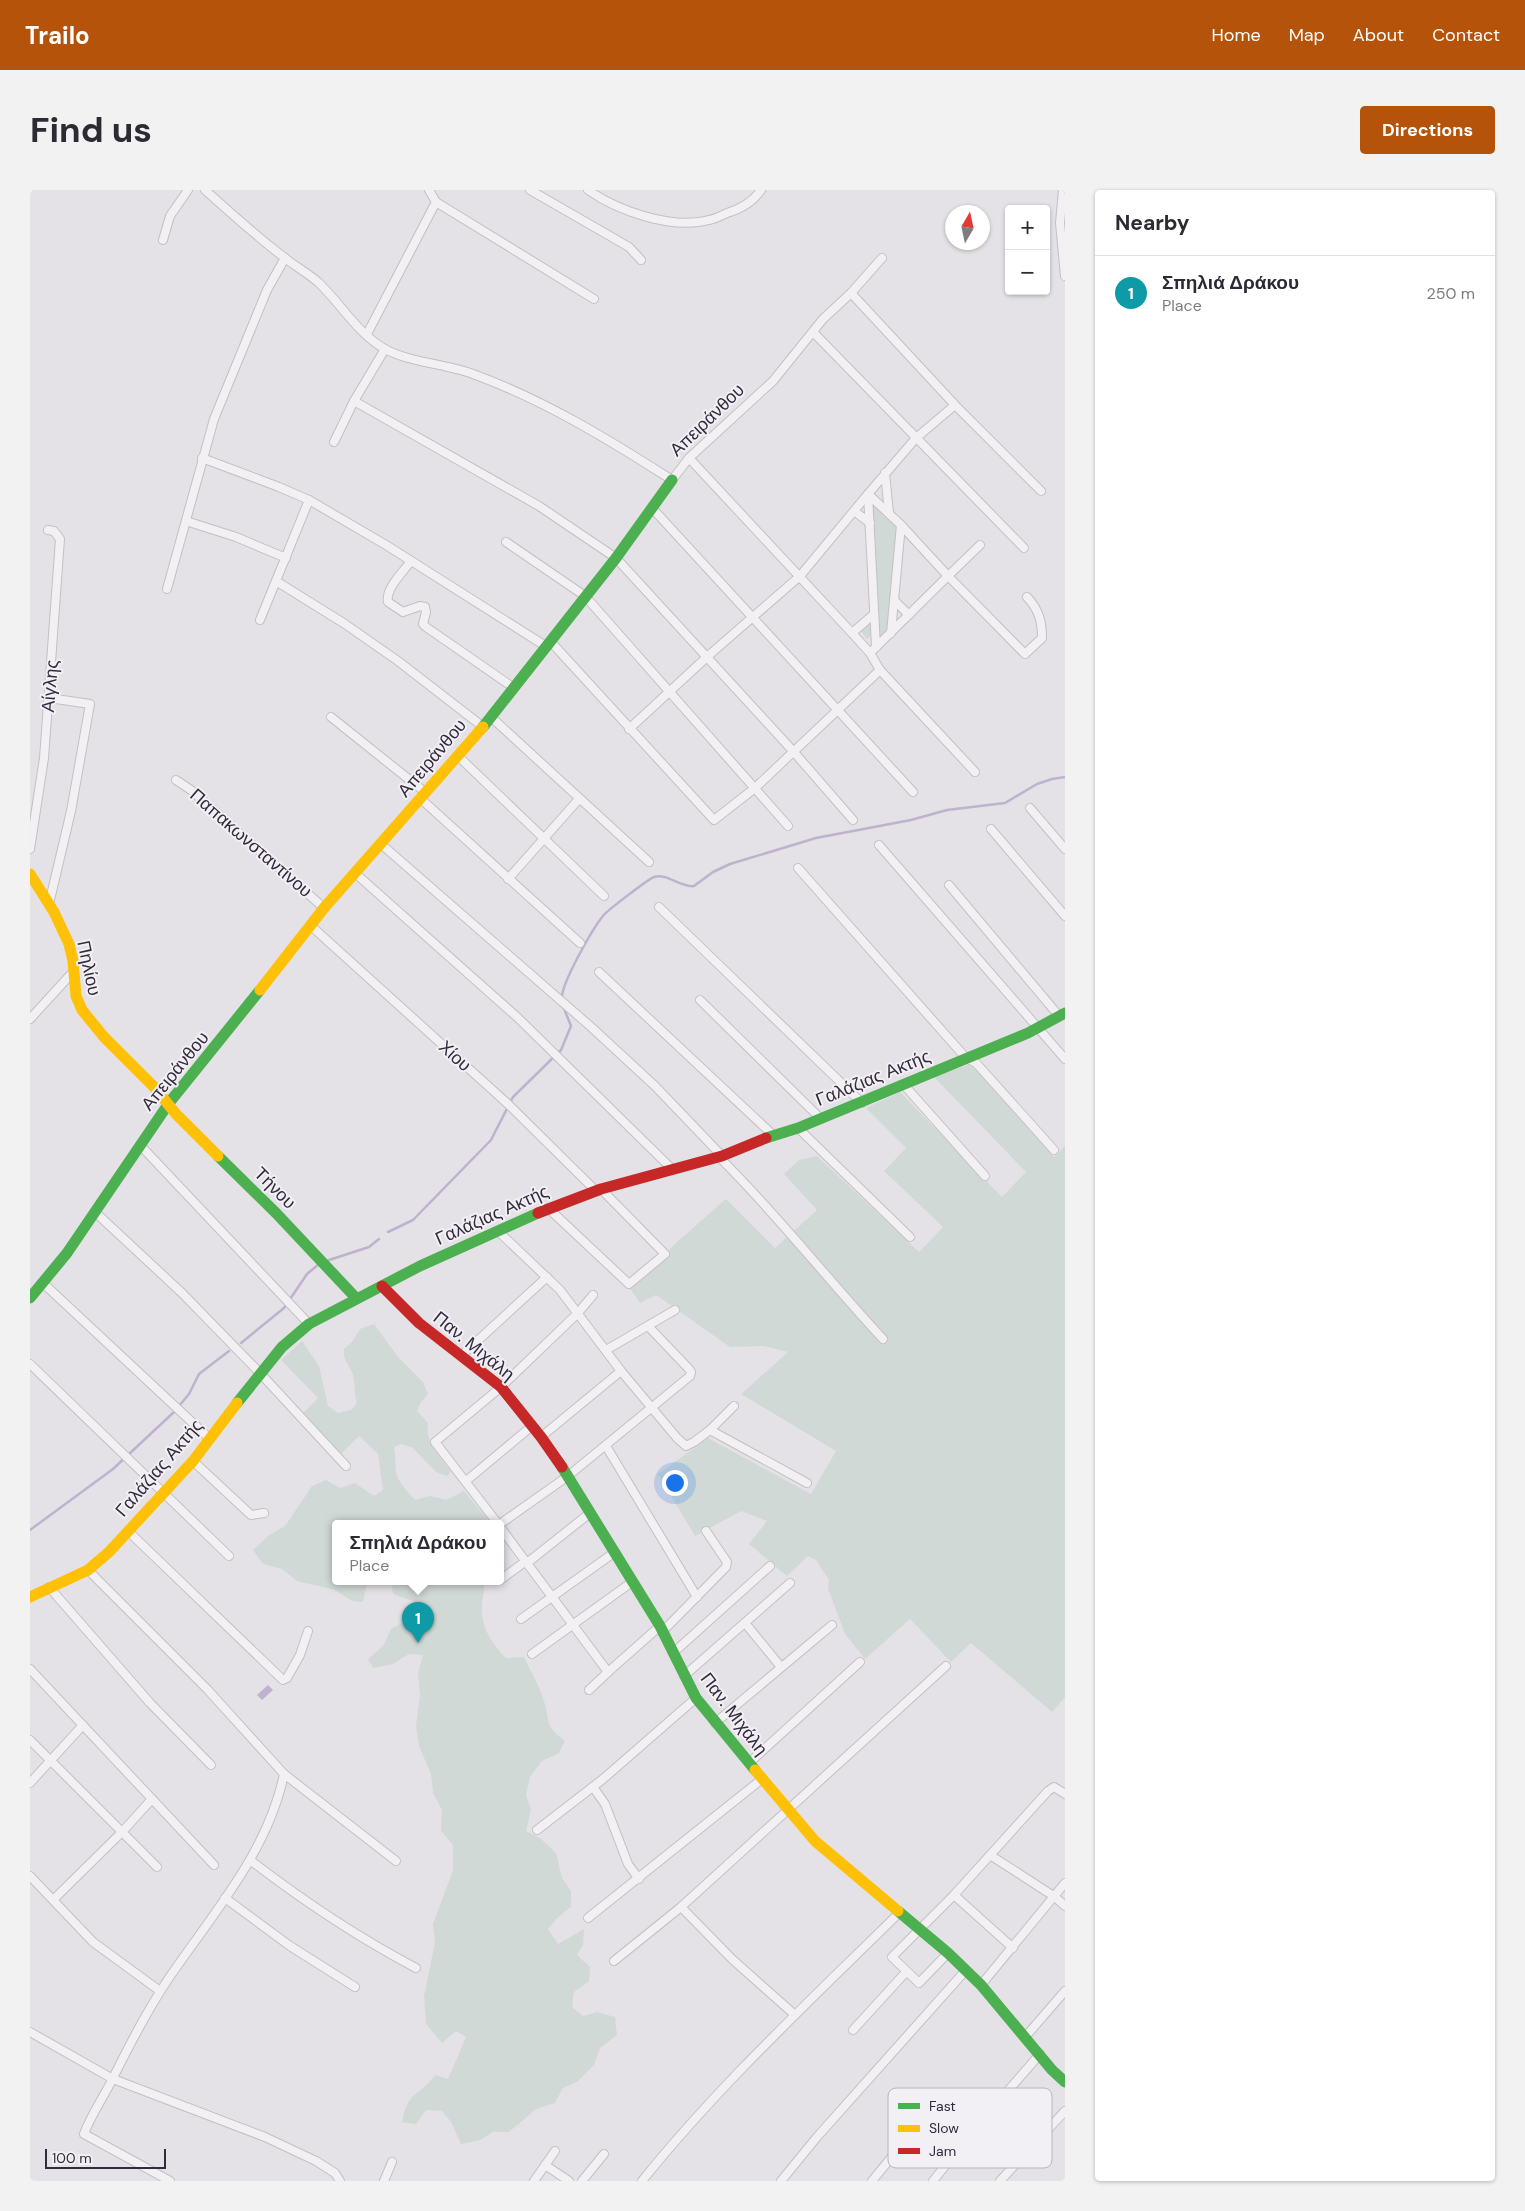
<!DOCTYPE html>
<html lang="en">
<head>
<meta charset="utf-8">
<style>
  :root { --surface:#fff; --page:#f2f2f3; --text:#2b2b33; --muted:#7c7c81; --line:#e1e1e2; --accent:#b45309 }
  body { margin:0; font-family:"DM Sans",sans-serif; background:var(--page); color:var(--text) }
  .controls { position:absolute; right:15px; top:15px; display:grid; overflow:hidden; border-radius:5px; box-shadow:0 1px 4px #0004 }
  .controls button { width:45px; height:45px; display:grid; place-items:center; padding:0; border:0; border-bottom:1px solid var(--line); background:var(--surface); color:var(--text); font:25px sans-serif }
  .compass { position:absolute; left:915px; top:15px; width:45px; height:45px; border-radius:50%; background:var(--surface); box-shadow:0 1px 4px #0004; rotate:9deg }
  .scale { position:absolute; left:15px; bottom:12px; width:121px; box-sizing:border-box; padding-left:5px; border:2px solid #342a3d; border-top:0; font-size:14px; line-height:18px; white-space:nowrap; color:#342a3d; -webkit-text-stroke:4px #f2eff5; paint-order:stroke }
  .you { position:absolute; left:644px; top:1292px; width:18px; height:18px; margin:-12px; border:4px solid #fff; border-radius:50%; background:#1a73e8; box-shadow:0 0 0 8px #1a73e833 }
  .badge { display:grid; place-items:center; width:32px; height:32px; border-radius:50%; background:var(--accent); color:#fff; font-size:16px; font-weight:700 }
  .pin { position:absolute; translate:-50% -41px; filter:drop-shadow(0 1px 2px #0008) }
  .pin::after { content:''; position:absolute; top:26px; width:18px; height:15px; background:inherit; clip-path:polygon(0 0,100% 0,50% 100%) }
  .popup { position:absolute; left:302px; top:1330px; width:172px; height:65px; box-sizing:border-box; display:grid; place-content:center; border-radius:5px; background:var(--surface); filter:drop-shadow(0 1px 4px #0005); font-size:16px; white-space:nowrap; color:var(--muted) }
  .popup b { font-size:19px; color:var(--text) }
  .popup::after { content:''; position:absolute; left:50%; top:100%; margin-left:-10px; border:10px solid transparent; border-top-color:var(--surface) }
  .list { margin:0; padding:0; list-style:none }
  h2 { display:flex; justify-content:space-between; align-items:center; height:65px; margin:0; padding:0 20px; font-size:21px }
  h2 small { font-size:16px; font-weight:400; color:var(--muted) }
  .list li { display:grid; grid-template-columns:32px 1fr auto; gap:15px; align-items:center; box-sizing:border-box; height:75px; padding:0 20px; border-top:1px solid var(--line) }
  .list b { display:block; font-size:19px; white-space:nowrap }
  .list p { margin:0; font-size:16px; white-space:nowrap; color:var(--muted) }
  .list em { font-size:16px; font-style:normal; color:var(--muted) }
  .map { position:relative; flex:none; width:1035px; height:1991px; overflow:hidden; border-radius:5px }
  header { display:flex; align-items:center; gap:30px; box-sizing:border-box; height:70px; padding:0 25px; background:var(--accent); color:#fff }
  header strong { font-size:24px }
  nav { display:flex; gap:28px; margin-inline-start:auto; font-size:18px }
  .intro { display:flex; align-items:center; justify-content:space-between; box-sizing:border-box; height:120px; padding:0 30px }
  h1 { margin:0; font-size:35px }
  .button { padding:12px 22px; border-radius:5px; background:var(--accent); color:#fff; font-size:18px; font-weight:700 }
  main { display:flex; gap:30px; padding:0 30px }
  aside { flex:1; background:var(--surface); border-radius:5px; box-shadow:0 1px 4px #0004 }
  .map>svg:first-child { display:block }
  .green { fill:#d1d9d7 }
  .water { fill:#beb2ce }
  .lines { fill:none; stroke-linecap:round; stroke-linejoin:round }
  .stream { stroke:#beb2ce; stroke-width:2.5 }
  .street-casing { stroke:#c2c0c4; stroke-width:10 }
  .street { stroke:#f2f0f3; stroke-width:8 }
  .fast { stroke:#4caf50; stroke-width:11 }
  .slow { stroke:#ffc107; stroke-width:11 }
  .jam { stroke:#c62828; stroke-width:11 }
  .labels { text-anchor:middle; dominant-baseline:central; stroke-width:4; stroke-linejoin:round; paint-order:stroke }
  .street-label { font-size:18px; fill:#342a3d; stroke:#f2eff5 }
  .key { fill:#f2eff5; stroke:#b9b4be; stroke-width:1 }
  .key-label { font-size:14px; fill:#342a3d }
</style>
</head>
<body>
<header>
<strong>Trailo</strong>
<nav><a>Home</a><a>Map</a><a>About</a><a>Contact</a></nav>
</header>
<div class="intro"><h1>Find us</h1><a class="button">Directions</a></div>
<main>
<div class="map">
<svg width="1035" height="1991" viewBox="0 0 1035 1991">
  <rect width="100%" height="100%" fill="#e4e2e6"/>
  <g class="green">
    <path d="M842 311 867 337 857 441 849 449Z"/>
    <path d="M842 430 843 444 837 449 830 440Z"/>
    <path d="M937 875 945 879 1024 967 1035 956V1507L1022 1522 941 1453 921 1472 880 1429 835 1469 815 1444 798 1399 799 1390 786 1370 778 1366 757 1386 719 1354 737 1331 711 1321 665 1346 628 1284 678 1248 781 1304 806 1261 711 1204 758 1162 734 1156 700 1157 626 1105 610 1113 600 1098 647 1052 696 1009 745 1058 787 1020 754 984 769 970 787 966 889 1062 913 1037 854 981 876 958 836 918 870 902 972 1007 996 982 904 887Z"/>
    <path d="M344 1134 368 1167 393 1192 398 1204 391 1212 387 1221 398 1233C395 1254 410 1266 421 1282L417 1286 406 1282 383 1258 371 1254 364 1257C366 1266 365 1274 366 1282 368 1292 378 1302 385 1310L400 1306 416 1310 434 1301 461 1334H306V1392H337L333 1412 322 1411 305 1400 267 1391 252 1379 233 1374 223 1360 238 1346 255 1336 282 1296 296 1290 310 1298 325 1293 344 1306 353 1300 348 1264 329 1246 310 1265 272 1224 288 1208 251 1170 272 1151 289 1176 298 1216 308 1223 321 1220 327 1213C324 1203 325 1195 323 1185 320 1175 312 1170 314 1159L322 1152 330 1139Z"/>
    <path d="M361 1392H453C456 1400 452 1407 452 1415 450 1436 462 1454 476 1468L494 1467C500 1481 510 1496 514 1511 521 1533 513 1534 535 1551L529 1563 512 1571 500 1587 496 1605 501 1620 496 1641 510 1648 526 1663 532 1688 541 1701V1717L528 1727 518 1739 528 1754 554 1739 553 1755 547 1765 560 1777 559 1791 544 1802 542 1817 553 1826 567 1822 585 1827 587 1845 570 1858 564 1875 547 1892 533 1898 525 1913 506 1919 479 1942H463L450 1950 431 1954 421 1932 412 1921 396 1920 386 1934 372 1932C378 1900 389 1907 405 1885L418 1889 436 1847 426 1841 412 1853 396 1834 394 1806 405 1752 403 1734 423 1680V1655L411 1641 412 1620 403 1603 401 1584 389 1556 386 1536 390 1506 388 1483 393 1465 379 1464 363 1474 343 1478 338 1469 353 1456 361 1439 381 1428 385 1412 363 1404Z"/>
  </g>
  <path class="water" d="M238 1495 243 1500 232 1510 227 1505Z"/>
  <g class="lines">
    <g class="stream">
      <path d="M532 808C531 794 563 738 573 726 575 722 620 688 624 687 638 683 650 698 664 696L683 682 700 674 786 648 881 630 917 620 975 613 1007 594 1022 589 1035 587"/>
      <path d="M358 1042 383 1030 461 950 483 907 531 860 541 836 533 816"/>
      <path d="M296 1071 339 1057 349 1049"/>
      <path d="M211 1153 254 1118 277 1084 289 1074"/>
      <path d="M0 1340 83 1279 144 1222 159 1204 169 1184 199 1161"/>
    </g>
    <defs>
      <g id="street">
        <path d="M175 0C201 23 227 47 255 68 266 77 278 83 289 93 311 114 328 144 355 159 378 172 416 174 443 184 514 210 578 249 642 290L659 268 743 191 793 129 821 103 852 68"/>
        <path d="M399 0 406 12 564 109"/>
        <path d="M500 0 599 57 611 70"/>
        <path d="M558 0C588 21 642 40 679 30 685 29 691 26 697 23 710 19 723 12 731 0"/>
        <path d="M1033 0 1030 33 1035 86"/>
        <path d="M133 50 140 26 158 0"/>
        <path d="M821 103 925 215 1011 301"/>
        <path d="M783 142 994 358"/>
        <path d="M337 144 406 12"/>
        <path d="M324 211 509 316 586 368 763 561 823 630"/>
        <path d="M304 252 324 211 355 159"/>
        <path d="M172 268 249 297 279 310 356 355 517 457"/>
        <path d="M855 283 859 323"/>
        <path d="M623 319 883 602"/>
        <path d="M824 321 840 333"/>
        <path d="M156 331 206 347 256 368"/>
        <path d="M476 352 555 406 758 636"/>
        <path d="M950 355 918 386 995 464 1012 448C1012 431 1009 420 997 407"/>
        <path d="M381 371C373 382 355 399 358 412L373 422 390 416 395 417 396 422 393 434 396 437 484 498"/>
        <path d="M246 391 315 434 368 471 452 536"/>
        <path d="M137 399 184 229 237 100 255 68"/>
        <path d="M864 410 879 425"/>
        <path d="M230 430 279 310"/>
        <path d="M822 443 844 424"/>
        <path d="M861 443 871 335"/>
        <path d="M521 452 684 630 725 598 850 480 840 463 822 443 659 268"/>
        <path d="M846 457 838 304 886 248 925 215"/>
        <path d="M850 480 945 582"/>
        <path d="M301 527 396 603"/>
        <path d="M461 527 619 672"/>
        <path d="M599 539 678 466 770 386 838 304 871 335 918 386 840 463"/>
        <path d="M428 566 574 706"/>
        <path d="M146 590 161 600 294 718"/>
        <path d="M391 609 550 753"/>
        <path d="M1000 618 1035 659"/>
        <path d="M961 639 1035 726"/>
        <path d="M351 654 560 836 625 896 692 966"/>
        <path d="M849 655 1035 869"/>
        <path d="M0 659 14 568 30 349 24 341 18 340"/>
        <path d="M768 678 936 868 946 873 1024 960"/>
        <path d="M325 683 487 827 641 978"/>
        <path d="M478 689 549 609"/>
        <path d="M919 695 1029 826"/>
        <path d="M19 714 41 621 60 514 19 508"/>
        <path d="M629 717 832 913"/>
        <path d="M280 735 478 914 566 1001"/>
        <path d="M569 782 743 945"/>
        <path d="M670 810 790 928"/>
        <path d="M0 829 43 782"/>
        <path d="M874 895 955 986"/>
        <path d="M768 938 880 1047"/>
        <path d="M110 955 279 1134"/>
        <path d="M689 967C747 1024 797 1089 853 1149"/>
        <path d="M518 1018 599 1094 635 1064 571 999"/>
        <path d="M65 1022 152 1103 230 1183 316 1276"/>
        <path d="M469 1042 530 1100 591 1181 647 1248 656 1256 664 1252 680 1240 777 1293"/>
        <path d="M13 1093 180 1249"/>
        <path d="M576 1160 645 1120"/>
        <path d="M432 1165 517 1087"/>
        <path d="M0 1174 199 1366"/>
        <path d="M680 1240 704 1216"/>
        <path d="M511 1247 591 1181"/>
        <path d="M576 1256 667 1407"/>
        <path d="M163 1271 221 1325 234 1323"/>
        <path d="M436 1291 502 1236"/>
        <path d="M468 1334 405 1252 471 1197 548 1123 563 1105"/>
        <path d="M470 1334 538 1286 660 1186 661 1182 659 1179 618 1136"/>
        <path d="M470 1337 578 1482 630 1436"/>
        <path d="M98 1341 253 1490 257 1488 270 1465 278 1441"/>
        <path d="M497 1373 560 1323"/>
        <path d="M58 1380 177 1499 254 1584C239 1657 190 1715 148 1775 122 1811 102 1850 82 1890 73 1908 61 1925 54 1944L140 1991"/>
        <path d="M470 1390 496 1371"/>
        <path d="M19 1397 120 1513 181 1575"/>
        <path d="M491 1429 585 1362"/>
        <path d="M715 1433 751 1477"/>
        <path d="M632 1442 696 1377 697 1372 676 1341"/>
        <path d="M643 1463 740 1376"/>
        <path d="M502 1464 602 1392"/>
        <path d="M0 1479 184 1675"/>
        <path d="M654 1486 760 1393"/>
        <path d="M559 1500 578 1482"/>
        <path d="M685 1533 802 1435"/>
        <path d="M0 1550 127 1677"/>
        <path d="M719 1573 830 1472"/>
        <path d="M254 1584 366 1671"/>
        <path d="M0 1593 53 1535"/>
        <path d="M563 1597 575 1614 598 1674 609 1689"/>
        <path d="M507 1640 573 1589 666 1508"/>
        <path d="M960 1665 1025 1707 1035 1716"/>
        <path d="M220 1670C272 1710 327 1747 386 1778"/>
        <path d="M0 1686 63 1752 130 1801"/>
        <path d="M924 1705 983 1758"/>
        <path d="M195 1708 260 1756 325 1797"/>
        <path d="M24 1709 93 1641 122 1609"/>
        <path d="M651 1717 703 1770 765 1825"/>
        <path d="M558 1728 732 1589"/>
        <path d="M918 1763 889 1793 862 1767 924 1705 1018 1601 1024 1597 1035 1604"/>
        <path d="M584 1771 651 1717 916 1476"/>
        <path d="M951 1795 1035 1693"/>
        <path d="M823 1840 876 1782"/>
        <path d="M0 1842 83 1889 235 1947 286 1971 305 1983 310 1991"/>
        <path d="M996 1846 1035 1801"/>
        <path d="M515 1975 539 1991"/>
        <path d="M354 1991 362 1972"/>
        <path d="M504 1991 525 1961"/>
        <path d="M552 1991 574 1964"/>
        <path d="M612 1991C690 1894 781 1810 869 1723"/>
        <path d="M751 1991 787 1947 936 1780"/>
        <path d="M842 1991 887 1936"/>
        <path d="M903 1991 942 1942 1010 1864"/>
        <path d="M970 1991 1035 1921"/>
      </g>
    </defs>
    <use href="#street" class="street-casing"/>
    <use href="#street" class="street"/>
    <g class="fast">
      <path d="M453 537 586 368 642 290"/>
      <path d="M736 948 768 938 998 843 1035 823"/>
      <path d="M188 966 246 1023 326 1108"/>
      <path d="M0 1108 37 1063 139 913 230 800"/>
      <path d="M207 1213 252 1157 279 1134 390 1076 508 1023"/>
      <path d="M532 1277 630 1436 666 1508 725 1580"/>
      <path d="M868 1721 918 1763 951 1795 1022 1880 1035 1892"/>
    </g>
    <g class="slow">
      <path d="M0 684 24 722 39 754 43 771 46 806 52 820 74 847 124 897 146 924 188 966"/>
      <path d="M230 800 294 718 453 537"/>
      <path d="M0 1407 58 1380 79 1362 163 1271 207 1213"/>
      <path d="M725 1580 785 1651 868 1721"/>
    </g>
    <g class="jam">
      <path d="M508 1023 571 999 692 966 736 948"/>
      <path d="M352 1096 389 1133 471 1197 511 1247 532 1277"/>
    </g>
  </g>
  <g class="labels">
    <g class="street-label">
      <text transform="translate(677 230) rotate(-44)">Απειράνθου</text>
      <text transform="translate(20 496) rotate(-85)">Αίγλης</text>
      <text transform="translate(402 568) rotate(-50)">Απειράνθου</text>
      <text transform="translate(221 653) rotate(41)">Παπακωνσταντίνου</text>
      <text transform="translate(59 778) rotate(78)">Πηλίου</text>
      <text transform="translate(425 866) rotate(42)">Χίου</text>
      <text transform="translate(145 881) rotate(-51)">Απειράνθου</text>
      <text transform="translate(843 888) rotate(-22)">Γαλάζιας Ακτής</text>
      <text transform="translate(245 998) rotate(45)">Τήνου</text>
      <text transform="translate(462 1025) rotate(-24)">Γαλάζιας Ακτής</text>
      <text transform="translate(444 1156) rotate(39)">Παν. Μιχάλη</text>
      <text transform="translate(129 1278) rotate(-49)">Γαλάζιας Ακτής</text>
      <text transform="translate(704 1524) rotate(53)">Παν. Μιχάλη</text>
    </g>
  </g>
  <rect x="858" y="1898" width="164" height="80" rx="8" class="key"/>
  <rect x="868" y="1913" width="22" height="6" fill="#4caf50"/>
  <rect x="868" y="1935" width="22" height="7" fill="#ffc107"/>
  <rect x="868" y="1958" width="22" height="6" fill="#c62828"/>
  <g class="key-label">
    <text x="899" y="1921">Fast</text>
    <text x="899" y="1943">Slow</text>
    <text x="899" y="1966">Jam</text>
  </g>
</svg>
<div class="controls">
<button>+</button>
<button>−</button>
</div>
<svg class="compass" viewBox="-18 -18 36 36"><path d="M0-13l5 13h-10z" fill="#e53935"/><path d="M0 13l5-13h-10z" fill="#7c7c81"/></svg>
<div class="scale">100 m</div>
<div class="you"></div>
<div class="pin badge" style="left:388px;top:1453px;background:#0f9aa8">1</div>
<div class="popup"><b>Σπηλιά Δράκου</b>Place</div>
</div>
<aside>
<h2>Nearby<small></small></h2>
<ul class="list">
<li><span class="badge" style="background:#0f9aa8">1</span><div><b>Σπηλιά Δράκου</b><p>Place</p></div><em>250 m</em></li>
</ul>
</aside>
</main>
</body>
</html>
